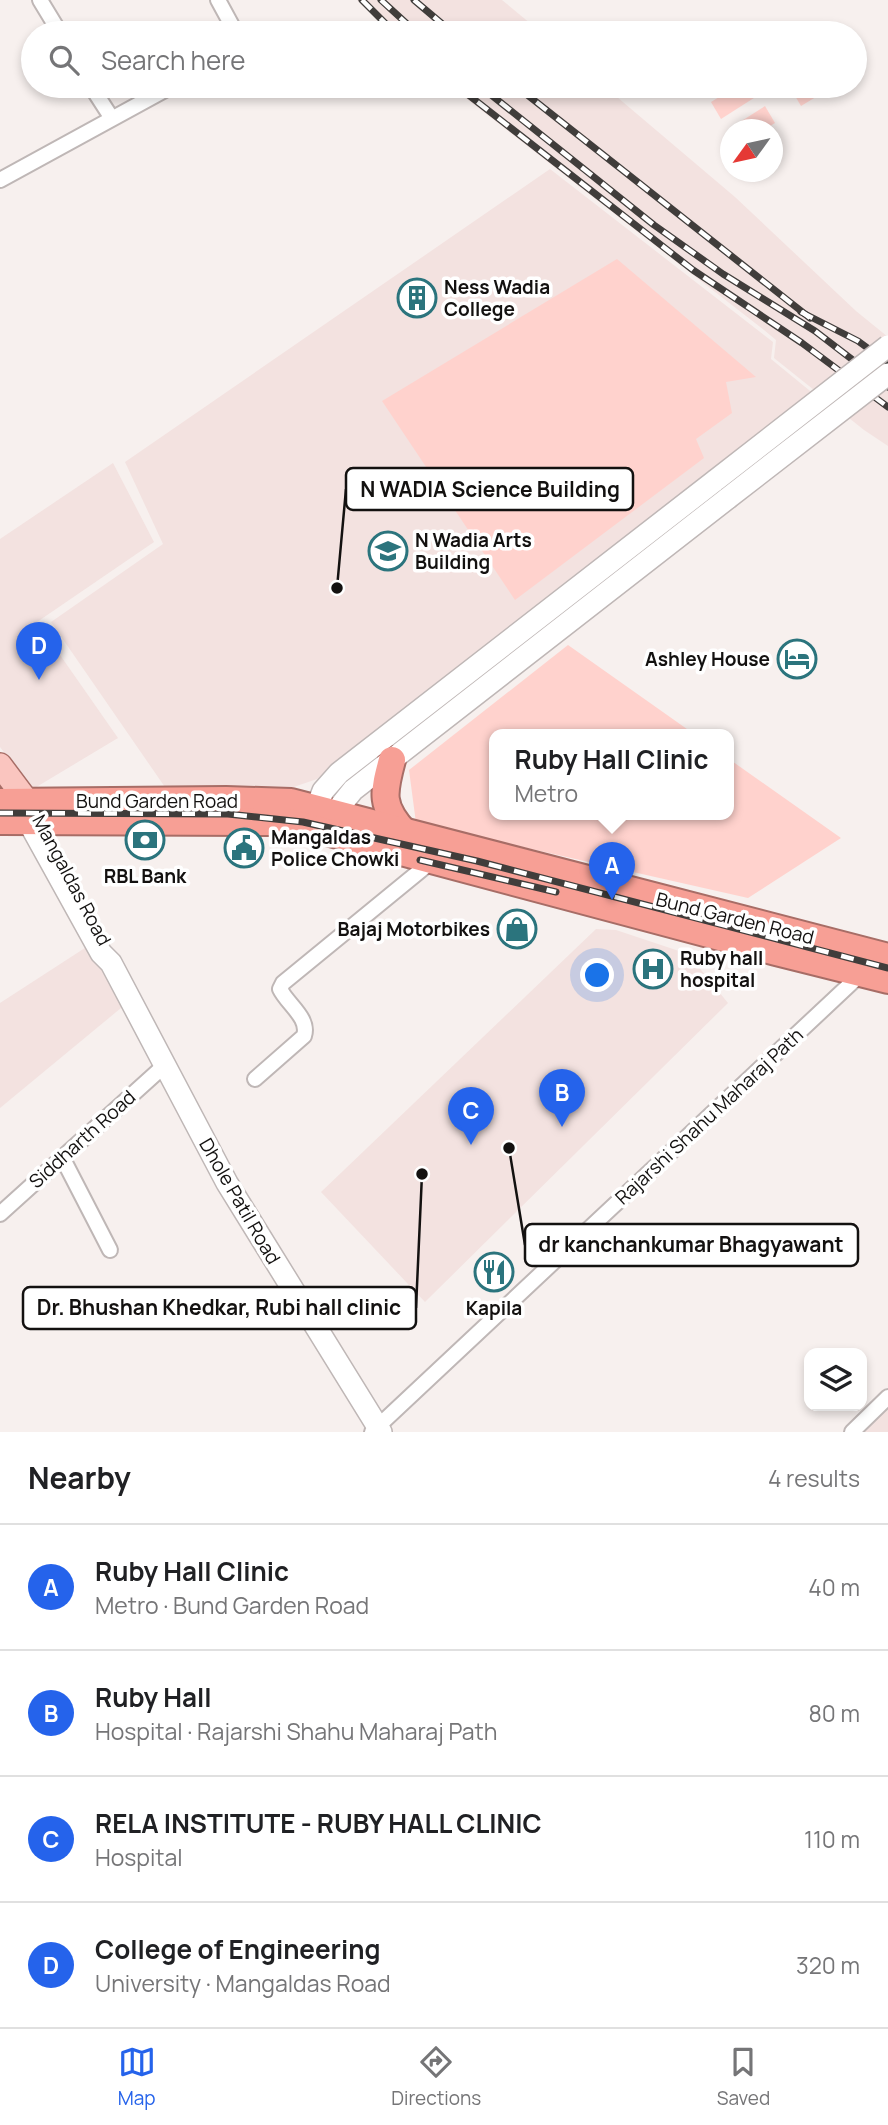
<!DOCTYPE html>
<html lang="en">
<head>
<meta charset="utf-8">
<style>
  :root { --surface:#fff; --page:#f6f6f6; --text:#202124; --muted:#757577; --line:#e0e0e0; --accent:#2563eb }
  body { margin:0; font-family:Manrope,sans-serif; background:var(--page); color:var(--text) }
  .controls { position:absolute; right:21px; bottom:21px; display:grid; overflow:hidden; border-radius:14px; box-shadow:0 4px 10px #0003 }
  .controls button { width:63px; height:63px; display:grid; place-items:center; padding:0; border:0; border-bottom:2px solid var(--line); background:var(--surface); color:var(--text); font:35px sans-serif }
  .compass { position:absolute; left:720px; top:119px; width:63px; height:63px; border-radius:50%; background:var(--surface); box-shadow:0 4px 10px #0003; rotate:237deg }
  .you { position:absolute; left:598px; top:976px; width:24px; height:24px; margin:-18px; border:5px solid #fff; border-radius:50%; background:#1a73e8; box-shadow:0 0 0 10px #1a73e833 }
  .badge { display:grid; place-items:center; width:46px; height:46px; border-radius:50%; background:var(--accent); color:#fff; font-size:23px; font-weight:700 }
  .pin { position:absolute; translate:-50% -58px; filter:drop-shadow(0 2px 4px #0008) }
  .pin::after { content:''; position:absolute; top:37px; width:24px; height:21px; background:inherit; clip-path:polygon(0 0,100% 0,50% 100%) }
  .popup { position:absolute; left:489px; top:729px; width:245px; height:91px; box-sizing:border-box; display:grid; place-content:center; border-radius:14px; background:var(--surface); filter:drop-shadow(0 2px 5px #0005); font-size:23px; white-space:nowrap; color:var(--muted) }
  .popup b { font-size:26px; color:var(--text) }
  .popup::after { content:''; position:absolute; left:50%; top:100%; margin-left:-14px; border:14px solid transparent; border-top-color:var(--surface) }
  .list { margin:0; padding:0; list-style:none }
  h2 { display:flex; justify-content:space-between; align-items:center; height:91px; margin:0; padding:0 28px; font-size:30px }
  h2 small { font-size:23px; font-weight:400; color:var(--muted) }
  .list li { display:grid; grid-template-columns:46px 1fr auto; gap:21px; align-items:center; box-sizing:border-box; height:126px; padding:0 28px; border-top:2px solid var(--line) }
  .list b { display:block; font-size:26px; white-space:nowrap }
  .list p { margin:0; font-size:23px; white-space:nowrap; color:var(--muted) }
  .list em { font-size:23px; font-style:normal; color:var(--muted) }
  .icon { flex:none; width:38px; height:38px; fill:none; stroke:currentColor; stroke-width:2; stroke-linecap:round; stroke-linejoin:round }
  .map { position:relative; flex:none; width:888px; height:1432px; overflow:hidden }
  .search { position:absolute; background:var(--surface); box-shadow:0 4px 10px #0003; left:21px; right:21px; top:21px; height:77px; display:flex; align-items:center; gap:18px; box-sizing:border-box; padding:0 24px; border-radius:38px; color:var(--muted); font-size:26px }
  .sheet { height:595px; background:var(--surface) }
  nav { display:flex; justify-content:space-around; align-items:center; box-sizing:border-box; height:98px; border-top:2px solid var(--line); background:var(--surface); font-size:19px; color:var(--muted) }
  nav a { display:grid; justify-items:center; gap:4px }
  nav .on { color:var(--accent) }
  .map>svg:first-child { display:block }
  .built { fill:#f3e2e0 }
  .green { fill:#ffd2cd }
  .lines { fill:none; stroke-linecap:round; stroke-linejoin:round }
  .street-casing { stroke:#bfb7b6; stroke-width:18 }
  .secondary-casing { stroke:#bfb7b6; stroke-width:24 }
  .primary-casing { stroke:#a76d66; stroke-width:26 }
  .highway-casing { stroke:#a76d66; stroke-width:30 }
  .street { stroke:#fff; stroke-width:14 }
  .secondary { stroke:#fff; stroke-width:21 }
  .primary { stroke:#fac5bf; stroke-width:23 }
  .highway { stroke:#f79f95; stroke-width:26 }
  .rail-casing { stroke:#403d3b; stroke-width:7 }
  .rail { stroke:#fff; stroke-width:4.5; stroke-dasharray:13; stroke-linecap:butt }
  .secondary-bridge-casing { stroke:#bfb7b6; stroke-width:24; stroke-linecap:butt }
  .secondary-bridge { stroke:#fff; stroke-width:21 }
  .labels { text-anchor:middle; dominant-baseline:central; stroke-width:7; stroke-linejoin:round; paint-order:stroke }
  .poi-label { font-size:19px; font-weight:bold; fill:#131110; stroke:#fff; text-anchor:start }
  .street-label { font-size:19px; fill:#131110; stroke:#fff }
  .leader { fill:none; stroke:#131110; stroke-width:2.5 }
  .callout-dot { fill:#131110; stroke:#fff; stroke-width:2.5 }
  .callout { fill:#fff; stroke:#131110; stroke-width:2.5 }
  .callout-label { font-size:21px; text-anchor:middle; font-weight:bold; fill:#131110 }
</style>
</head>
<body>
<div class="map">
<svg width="888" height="1432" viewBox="0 0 888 1432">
  <rect width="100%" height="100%" fill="#f7f0ee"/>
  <g class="built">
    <path d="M357 0H502L542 33H392Z"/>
    <path d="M450 86H604L735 197 856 311 888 337V446L864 430 774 358 776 340 764 330Z"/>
    <path d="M550 169 773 342 771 359 815 395 576 574 317 779 285 790 169 793 51 622 163 544 125 462Z"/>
    <path d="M113 463 154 542 37 622 118 738 33 789 0 747V539Z"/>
    <path d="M596 929 616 930 688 954 728 1003 425 1302 321 1192Z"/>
    <path d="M88 946 127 1003 0 1108V1003Z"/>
    <path d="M888 1395V1432H850Z"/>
  </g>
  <g class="green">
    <path d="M737 86H751L757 96 721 119 711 102Z"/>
    <path d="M796 86H834L801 106 791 89Z"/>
    <path d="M765 106 775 123 765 129 730 131 729 129Z"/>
    <path d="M617 259 756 377 726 382 732 413 696 439 704 458 515 600 382 401Z"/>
    <path d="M568 645 694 734H495V814H729V759L841 838 748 898 416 823 409 770Z"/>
  </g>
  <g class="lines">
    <defs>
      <g id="street">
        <path d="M40 0 60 33"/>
        <path d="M218 0 236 33"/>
        <path d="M91 86 111 117"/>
        <path d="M0 180 172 86"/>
        <path d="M255 1079 304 1036C310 1018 287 1004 280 989L283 983 432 861 433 857"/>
        <path d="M62 1157 110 1250"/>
        <path d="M0 1214 165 1065"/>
        <path d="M372 1432 862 973"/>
        <path d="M852 1432 888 1397"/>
      </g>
      <g id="secondary">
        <path d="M28 821 101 953 111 963 227 1183 381 1432"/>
        <path d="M311 822 323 791 339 773 716 480"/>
        <path d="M337 830 341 805 353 790 728 498"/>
      </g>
      <path id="primary" d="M0 765 36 813"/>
      <g id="highway">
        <path d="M392 760C383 793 380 806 405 833"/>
        <path d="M0 802 226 800 291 802 888 957"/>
        <path d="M0 821 289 822 776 952 888 980"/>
      </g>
    </defs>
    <use href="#street" class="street-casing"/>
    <use href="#secondary" class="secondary-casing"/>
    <use href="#primary" class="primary-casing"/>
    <use href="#highway" class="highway-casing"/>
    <use href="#street" class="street"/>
    <use href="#secondary" class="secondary"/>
    <use href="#primary" class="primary"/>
    <use href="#highway" class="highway"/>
    <defs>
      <g id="rail">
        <path d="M362 0 395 33"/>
        <path d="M381 0 417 33"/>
        <path d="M414 0 453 33"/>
        <path d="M457 86 693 270 802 343 888 407"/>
        <path d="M480 86 654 225 723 274 815 331 888 387"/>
        <path d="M516 86 810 318"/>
        <path d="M801 312 858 341 888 363"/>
        <path d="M0 813 228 814 303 822 477 861 888 968"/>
        <path d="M420 860 556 892"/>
      </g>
    </defs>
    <use href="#rail" class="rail-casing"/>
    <use href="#rail" class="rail"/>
    <defs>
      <g id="secondary-bridge">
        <path d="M716 480 888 346"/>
        <path d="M728 498 888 374"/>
      </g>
    </defs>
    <use href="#secondary-bridge" class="secondary-bridge-casing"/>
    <use href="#secondary-bridge" class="secondary-bridge"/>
  </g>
  <defs>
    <symbol id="building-ring" viewBox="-11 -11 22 22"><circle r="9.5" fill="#fff" stroke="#2b747d" stroke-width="1.5"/><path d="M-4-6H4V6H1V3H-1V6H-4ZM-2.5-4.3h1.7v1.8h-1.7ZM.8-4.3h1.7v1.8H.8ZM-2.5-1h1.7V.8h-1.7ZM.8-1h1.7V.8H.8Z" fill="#2b747d"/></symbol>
    <symbol id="university-ring" viewBox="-11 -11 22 22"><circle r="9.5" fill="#fff" stroke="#2b747d" stroke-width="1.5"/><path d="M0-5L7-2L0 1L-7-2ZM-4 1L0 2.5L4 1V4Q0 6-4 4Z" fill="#2b747d"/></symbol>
    <symbol id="hotel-ring" viewBox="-11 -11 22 22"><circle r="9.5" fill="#fff" stroke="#2b747d" stroke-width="1.5"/><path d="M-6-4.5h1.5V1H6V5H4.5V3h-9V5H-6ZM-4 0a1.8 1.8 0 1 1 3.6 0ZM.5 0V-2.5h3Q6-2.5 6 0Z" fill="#2b747d"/></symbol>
    <symbol id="bank-ring" viewBox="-11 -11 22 22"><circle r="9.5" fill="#fff" stroke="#2b747d" stroke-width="1.5"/><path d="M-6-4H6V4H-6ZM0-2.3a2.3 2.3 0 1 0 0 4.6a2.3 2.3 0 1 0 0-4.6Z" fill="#2b747d"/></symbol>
    <symbol id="civic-ring" viewBox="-11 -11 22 22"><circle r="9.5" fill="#fff" stroke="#2b747d" stroke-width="1.5"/><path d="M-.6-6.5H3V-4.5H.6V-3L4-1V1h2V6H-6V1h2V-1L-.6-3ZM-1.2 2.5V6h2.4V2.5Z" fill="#2b747d"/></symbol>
    <symbol id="shop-ring" viewBox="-11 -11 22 22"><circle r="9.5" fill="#fff" stroke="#2b747d" stroke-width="1.5"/><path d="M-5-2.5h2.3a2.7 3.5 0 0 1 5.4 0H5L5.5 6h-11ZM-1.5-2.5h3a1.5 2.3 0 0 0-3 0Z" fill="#2b747d"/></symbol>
    <symbol id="hospital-ring" viewBox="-11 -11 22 22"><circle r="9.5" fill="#fff" stroke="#2b747d" stroke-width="1.5"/><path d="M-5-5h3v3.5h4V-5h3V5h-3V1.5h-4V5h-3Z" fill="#2b747d"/></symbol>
    <symbol id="restaurant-ring" viewBox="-11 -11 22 22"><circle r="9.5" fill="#fff" stroke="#2b747d" stroke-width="1.5"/><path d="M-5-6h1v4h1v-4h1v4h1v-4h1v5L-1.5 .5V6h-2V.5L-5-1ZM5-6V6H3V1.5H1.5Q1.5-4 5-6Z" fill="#2b747d"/></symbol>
  </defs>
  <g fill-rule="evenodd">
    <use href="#building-ring" x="395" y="276" width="44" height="44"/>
    <use href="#university-ring" x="366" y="529" width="44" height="44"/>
    <use href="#hotel-ring" x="775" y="637" width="44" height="44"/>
    <use href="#bank-ring" x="123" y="818" width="44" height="44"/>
    <use href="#civic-ring" x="222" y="826" width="44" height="44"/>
    <use href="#shop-ring" x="495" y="907" width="44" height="44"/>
    <use href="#hospital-ring" x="631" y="947" width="44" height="44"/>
    <use href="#restaurant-ring" x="472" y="1250" width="44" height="44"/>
  </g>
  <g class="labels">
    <g class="poi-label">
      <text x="444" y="287">Ness Wadia<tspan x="444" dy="22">College</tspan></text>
      <text x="415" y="540">N Wadia Arts<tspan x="415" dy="22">Building</tspan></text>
      <text x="770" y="659" text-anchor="end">Ashley House</text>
      <text x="271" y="837">Mangaldas<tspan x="271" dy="22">Police Chowki</tspan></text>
      <text x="145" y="876" text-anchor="middle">RBL Bank</text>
      <text x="490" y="929" text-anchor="end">Bajaj Motorbikes</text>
      <text x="680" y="958">Ruby hall<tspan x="680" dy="22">hospital</tspan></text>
      <text x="494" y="1308" text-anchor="middle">Kapila</text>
    </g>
    <g class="street-label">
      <text x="157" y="801">Bund Garden Road</text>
      <text transform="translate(72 880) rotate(62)">Mangaldas Road</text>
      <text transform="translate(735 918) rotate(14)">Bund Garden Road</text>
      <text transform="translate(709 1116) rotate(-43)">Rajarshi Shahu Maharaj Path</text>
      <text transform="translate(82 1139) rotate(-42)">Siddharth Road</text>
      <text transform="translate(240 1201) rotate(60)">Dhole Patil Road</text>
    </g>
  </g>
  <path class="leader" d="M337 588L346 489M509 1148L525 1245M422 1174L416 1308"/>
  <g class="callout-dot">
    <circle cx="337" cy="588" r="7"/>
    <circle cx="509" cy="1148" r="7"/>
    <circle cx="422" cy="1174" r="7"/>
  </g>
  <g class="callout">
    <rect x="346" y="468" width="287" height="42" rx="7"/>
    <rect x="525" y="1224" width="333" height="42" rx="7"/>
    <rect x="23" y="1287" width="393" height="42" rx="7"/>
  </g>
  <g class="callout-label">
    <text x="490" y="497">N WADIA Science Building</text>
    <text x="691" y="1252">dr kanchankumar Bhagyawant</text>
    <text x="219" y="1315">Dr. Bhushan Khedkar, Rubi hall clinic</text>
  </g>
</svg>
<div class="controls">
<button><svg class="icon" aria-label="layers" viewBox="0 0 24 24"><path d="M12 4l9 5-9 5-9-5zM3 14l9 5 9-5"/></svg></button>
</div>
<svg class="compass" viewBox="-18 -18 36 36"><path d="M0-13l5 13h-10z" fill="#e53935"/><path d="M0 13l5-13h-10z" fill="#757577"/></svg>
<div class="you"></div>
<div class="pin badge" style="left:612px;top:900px">A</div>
<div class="popup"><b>Ruby Hall Clinic</b>Metro</div>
<div class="pin badge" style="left:562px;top:1127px">B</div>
<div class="pin badge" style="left:471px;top:1145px">C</div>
<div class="pin badge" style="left:39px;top:680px">D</div>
<div class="search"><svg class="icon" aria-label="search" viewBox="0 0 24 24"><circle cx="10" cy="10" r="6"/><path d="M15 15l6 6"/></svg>Search here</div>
</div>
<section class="sheet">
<h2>Nearby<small>4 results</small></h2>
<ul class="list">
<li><span class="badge">A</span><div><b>Ruby Hall Clinic</b><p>Metro · Bund Garden Road</p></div><em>40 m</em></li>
<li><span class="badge">B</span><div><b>Ruby Hall</b><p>Hospital · Rajarshi Shahu Maharaj Path</p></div><em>80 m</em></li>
<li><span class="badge">C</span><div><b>RELA INSTITUTE - RUBY HALL CLINIC</b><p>Hospital</p></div><em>110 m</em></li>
<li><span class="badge">D</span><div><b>College of Engineering</b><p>University · Mangaldas Road</p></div><em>320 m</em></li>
</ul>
</section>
<nav>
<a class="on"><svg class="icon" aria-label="map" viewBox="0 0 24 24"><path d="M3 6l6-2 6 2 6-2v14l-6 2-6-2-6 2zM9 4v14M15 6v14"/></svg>Map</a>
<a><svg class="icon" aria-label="directions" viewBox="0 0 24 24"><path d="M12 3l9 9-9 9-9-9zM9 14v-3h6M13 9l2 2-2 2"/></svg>Directions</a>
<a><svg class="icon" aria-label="saved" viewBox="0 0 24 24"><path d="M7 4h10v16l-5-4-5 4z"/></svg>Saved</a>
</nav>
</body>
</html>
